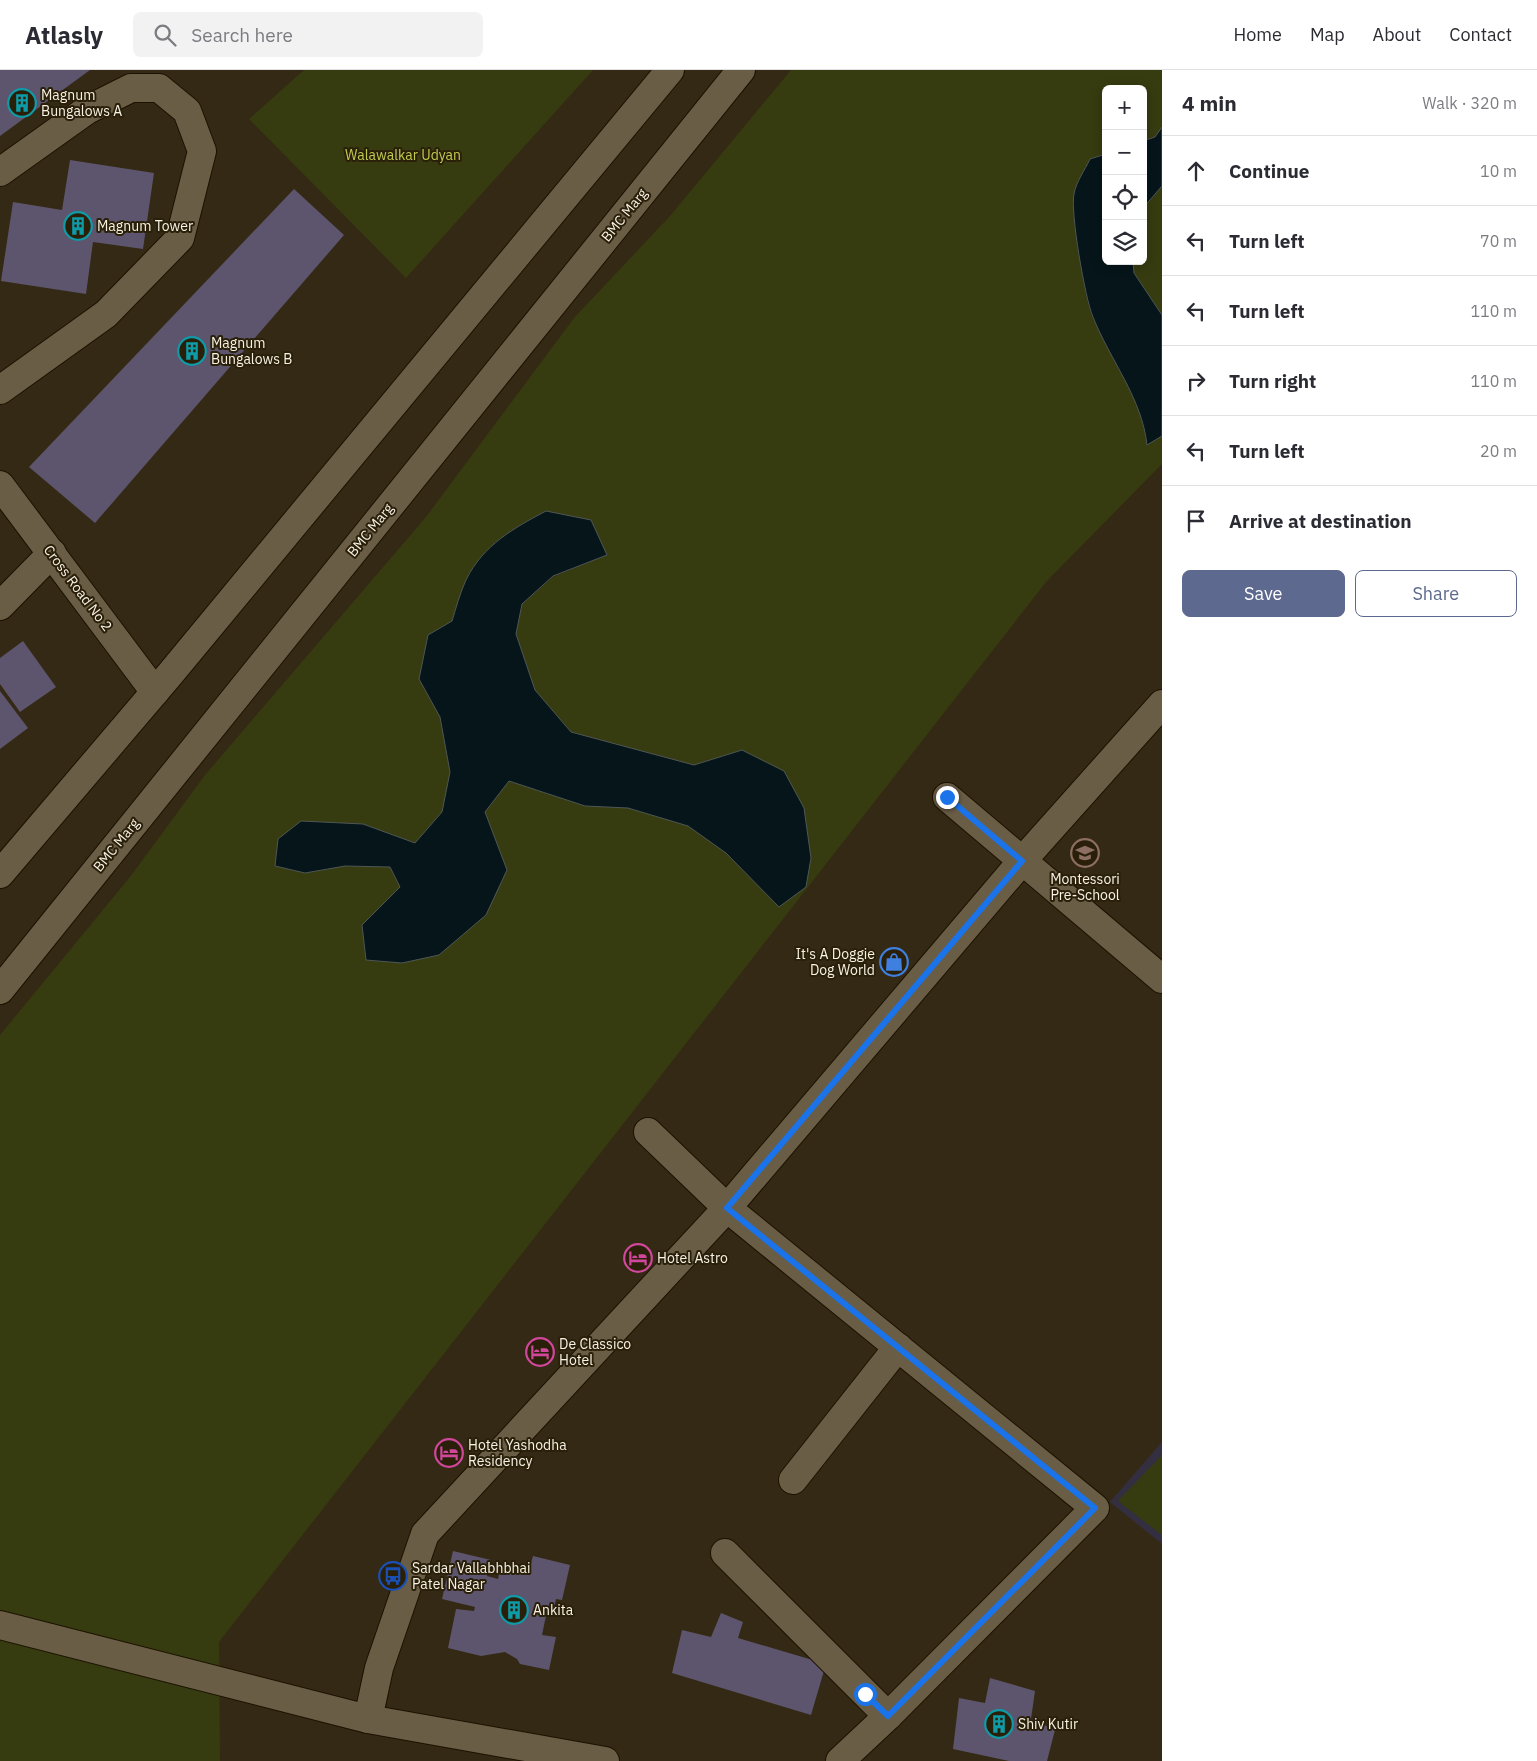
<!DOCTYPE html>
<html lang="en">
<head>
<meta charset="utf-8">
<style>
  :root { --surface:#fff; --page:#f2f2f3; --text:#2b2b33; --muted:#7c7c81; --line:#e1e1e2; --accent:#5d698e }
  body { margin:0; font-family:"IBM Plex Sans",sans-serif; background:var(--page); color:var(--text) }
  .controls { position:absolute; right:15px; top:15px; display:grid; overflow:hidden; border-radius:8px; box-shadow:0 2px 12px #0003 }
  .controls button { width:45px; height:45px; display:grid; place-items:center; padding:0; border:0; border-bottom:1px solid var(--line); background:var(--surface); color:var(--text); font:25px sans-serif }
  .stop { position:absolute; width:15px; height:15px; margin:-11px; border:4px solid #1a73e8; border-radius:50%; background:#fff }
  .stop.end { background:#1a73e8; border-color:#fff; box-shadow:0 1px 5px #0008 }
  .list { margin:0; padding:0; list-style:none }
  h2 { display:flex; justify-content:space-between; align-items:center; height:65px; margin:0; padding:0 20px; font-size:21px }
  h2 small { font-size:16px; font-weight:400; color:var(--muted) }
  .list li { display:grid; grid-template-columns:32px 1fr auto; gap:15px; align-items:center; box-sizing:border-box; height:70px; padding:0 20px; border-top:1px solid var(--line) }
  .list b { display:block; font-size:19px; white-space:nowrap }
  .list em { font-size:16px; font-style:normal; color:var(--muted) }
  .actions { display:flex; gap:10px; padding:15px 20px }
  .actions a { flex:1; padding:11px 0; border:1px solid var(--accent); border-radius:8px; text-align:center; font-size:18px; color:var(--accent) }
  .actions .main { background:var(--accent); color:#fff }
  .icon { flex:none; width:28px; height:28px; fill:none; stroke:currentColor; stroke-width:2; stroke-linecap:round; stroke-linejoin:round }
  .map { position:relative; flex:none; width:1162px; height:1691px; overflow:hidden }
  header { display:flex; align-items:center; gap:30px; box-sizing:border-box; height:70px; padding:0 25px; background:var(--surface); border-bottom:1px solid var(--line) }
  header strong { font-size:24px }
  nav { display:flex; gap:28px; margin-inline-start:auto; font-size:18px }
  .search { width:350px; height:45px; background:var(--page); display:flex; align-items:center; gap:12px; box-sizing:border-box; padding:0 18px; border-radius:8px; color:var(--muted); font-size:19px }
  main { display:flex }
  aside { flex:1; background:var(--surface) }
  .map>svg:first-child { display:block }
  .education { fill:#342f40 }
  .green { fill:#373b10; fill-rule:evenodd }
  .water { fill:#051519; stroke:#4e5756 }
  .building { fill:#5c556d }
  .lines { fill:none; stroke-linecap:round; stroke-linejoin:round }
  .minor-casing { stroke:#1c1200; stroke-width:30 }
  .minor { stroke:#6a5d46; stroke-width:28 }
  .route { stroke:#1a73e8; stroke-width:6 }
  .labels { text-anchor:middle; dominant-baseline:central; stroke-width:4; stroke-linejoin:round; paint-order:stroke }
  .poi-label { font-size:14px; fill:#f8f1e4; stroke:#2a200a; text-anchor:start }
  .park-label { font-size:14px; fill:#c0cc4e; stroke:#2a200a }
  .street-label { font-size:14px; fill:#f8f1e4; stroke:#2a200a }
</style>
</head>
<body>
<header>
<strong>Atlasly</strong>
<div class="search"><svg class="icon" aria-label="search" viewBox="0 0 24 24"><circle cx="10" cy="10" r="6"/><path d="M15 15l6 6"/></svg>Search here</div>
<nav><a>Home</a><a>Map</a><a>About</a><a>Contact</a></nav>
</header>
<main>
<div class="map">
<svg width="1162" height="1691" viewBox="0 0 1162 1691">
  <rect width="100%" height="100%" fill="#342914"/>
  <path class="education" d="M1162 1372V1474L1110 1432Z"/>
  <g class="green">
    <path d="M304 0H593L406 208 249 49Z"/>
    <path d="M791 0H1162V57L1155 67 1143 71V19H1106V84L1090 89C1085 100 1076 113 1074 124 1070 142 1085 232 1093 249 1113 289 1142 330 1147 375L1162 366V394L1046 512 219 1572 220 1691H0V965L130 807 205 705 426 447 574 248 670 146ZM607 485 553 507 522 534 516 564 535 620 571 662 694 696 742 680 779 837 726 783 688 756 628 738 584 736 509 711 485 742 507 800 402 893 366 890 362 855 401 817 390 797 345 796 305 803 276 796 278 769 363 754 415 773 442 742 450 702 440 647 419 609 452 551 466 510Z"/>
    <path d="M1162 116V245L1134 203 1133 191H1143V138Z"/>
    <path d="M1162 1385V1465L1118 1431Z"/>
  </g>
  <g class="water">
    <path d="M1162 57V116L1143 138V71L1155 67Z"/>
    <path d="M1106 84V191H1133L1134 203 1162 245V366L1147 375C1142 328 1110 290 1093 247 1085 229 1070 141 1074 124 1076 112 1085 100 1090 89Z"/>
    <path d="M546 441 591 450 607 485 553 506 522 534 516 564 535 620 571 662 694 695 742 680 784 701 804 738 811 788 806 817 779 837 726 783 688 756 628 738 585 736 509 711 485 742 507 800 486 845 439 885 402 893 366 890 362 855 400 817 390 797 345 796 305 803 275 796 278 769 301 751 363 754 415 773 442 742 450 702 440 647 419 609 428 565 452 551C456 538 460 523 466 510 483 475 514 458 546 441Z"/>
  </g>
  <g class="building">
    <path d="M0 0H90L0 66Z"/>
    <path d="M70 90 154 103 143 179 93 172 86 224 1 211 13 132 62 140Z"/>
    <path d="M294 119 344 165 95 453 29 397Z"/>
    <path d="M23 571 56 617 20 642 0 614V588Z"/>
    <path d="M0 621 28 658 0 679Z"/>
    <path d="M453 1481 491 1490 487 1506 498 1509 501 1494 529 1501 533 1486 570 1495 562 1530 556 1529 553 1542 547 1541 542 1565 556 1567 549 1600 520 1594 517 1589 505 1582 481 1586 448 1578 456 1539 474 1541 475 1537 442 1529Z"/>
    <path d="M721 1543 743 1552 738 1568 826 1594 811 1645 672 1603 682 1560 711 1567Z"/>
    <path d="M990 1608 1035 1621 1031 1649 1055 1660 1047 1691H1009L953 1679 959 1628 985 1633Z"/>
  </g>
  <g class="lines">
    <defs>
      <g id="minor">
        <path d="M0 102 87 40 131 18H159L187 41 202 81 180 168 106 244 0 320"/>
        <path d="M0 415 155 622"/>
        <path d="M0 536 52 483"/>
        <path d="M947 727 1162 909"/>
        <path d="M0 804 171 603 670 0"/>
        <path d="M0 920 741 0"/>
        <path d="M648 1062 727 1138 1095 1438 888 1646 840 1691"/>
        <path d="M793 1410 898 1277"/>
        <path d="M725 1483 888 1646"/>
        <path d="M0 1555 368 1649 605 1691"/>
        <path d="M368 1649 379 1598 425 1464 727 1138 1022 791 1162 634"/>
      </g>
    </defs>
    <use href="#minor" class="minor-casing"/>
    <use href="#minor" class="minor"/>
  </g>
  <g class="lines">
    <path class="route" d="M865 1624 888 1646 1095 1438 727 1138 1022 791 947 727"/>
  </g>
  <defs>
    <symbol id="building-ring" viewBox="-11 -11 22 22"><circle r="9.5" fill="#2a200a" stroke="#0f9aa8" stroke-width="1.5"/><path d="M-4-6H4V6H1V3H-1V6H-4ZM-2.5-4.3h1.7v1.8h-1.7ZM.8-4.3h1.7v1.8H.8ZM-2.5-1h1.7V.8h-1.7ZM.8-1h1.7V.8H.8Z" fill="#0f9aa8"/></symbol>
    <symbol id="school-ring" viewBox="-11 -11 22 22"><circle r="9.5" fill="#2a200a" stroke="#8d6e63" stroke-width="1.5"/><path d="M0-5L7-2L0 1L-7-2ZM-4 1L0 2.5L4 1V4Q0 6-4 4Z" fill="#8d6e63"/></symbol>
    <symbol id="shop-ring" viewBox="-11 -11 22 22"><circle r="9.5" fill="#2a200a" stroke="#3f7fe0" stroke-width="1.5"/><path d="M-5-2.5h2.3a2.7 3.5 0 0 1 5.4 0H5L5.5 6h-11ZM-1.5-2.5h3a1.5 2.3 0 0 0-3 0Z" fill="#3f7fe0"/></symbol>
    <symbol id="hotel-ring" viewBox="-11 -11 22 22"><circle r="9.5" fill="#2a200a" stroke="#d1479c" stroke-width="1.5"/><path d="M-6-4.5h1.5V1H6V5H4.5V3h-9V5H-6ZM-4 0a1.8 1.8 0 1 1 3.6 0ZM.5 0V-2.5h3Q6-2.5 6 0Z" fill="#d1479c"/></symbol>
    <symbol id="bus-ring" viewBox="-11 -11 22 22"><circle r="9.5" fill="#2a200a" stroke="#1a4fb4" stroke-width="1.5"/><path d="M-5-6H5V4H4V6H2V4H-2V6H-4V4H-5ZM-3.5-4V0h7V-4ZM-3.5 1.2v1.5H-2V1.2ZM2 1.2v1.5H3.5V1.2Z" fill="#1a4fb4"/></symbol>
  </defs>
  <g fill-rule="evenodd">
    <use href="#building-ring" x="6" y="17" width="32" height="32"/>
    <use href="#building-ring" x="62" y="140" width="32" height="32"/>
    <use href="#building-ring" x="176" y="265" width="32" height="32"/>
    <use href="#school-ring" x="1069" y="767" width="32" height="32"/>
    <use href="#shop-ring" x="878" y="876" width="32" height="32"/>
    <use href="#hotel-ring" x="622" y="1172" width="32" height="32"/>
    <use href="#hotel-ring" x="524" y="1266" width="32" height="32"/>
    <use href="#hotel-ring" x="433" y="1367" width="32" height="32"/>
    <use href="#bus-ring" x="377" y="1490" width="32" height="32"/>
    <use href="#building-ring" x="498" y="1524" width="32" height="32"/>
    <use href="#building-ring" x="983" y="1638" width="32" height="32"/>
  </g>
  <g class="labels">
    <g class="poi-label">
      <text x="41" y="25">Magnum<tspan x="41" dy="16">Bungalows A</tspan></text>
      <text x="97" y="156">Magnum Tower</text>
      <text x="211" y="273">Magnum<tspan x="211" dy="16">Bungalows B</tspan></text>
      <text x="1085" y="809" text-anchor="middle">Montessori<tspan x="1085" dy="16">Pre-School</tspan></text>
      <text x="875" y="884" text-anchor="end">It's A Doggie<tspan x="875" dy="16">Dog World</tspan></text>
      <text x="657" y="1188">Hotel Astro</text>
      <text x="559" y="1274">De Classico<tspan x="559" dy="16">Hotel</tspan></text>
      <text x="468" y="1375">Hotel Yashodha<tspan x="468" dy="16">Residency</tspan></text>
      <text x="412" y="1498">Sardar Vallabhbhai<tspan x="412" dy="16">Patel Nagar</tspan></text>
      <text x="533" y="1540">Ankita</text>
      <text x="1018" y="1654">Shiv Kutir</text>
    </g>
    <g class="park-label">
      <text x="403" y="85">Walawalkar Udyan</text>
    </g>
    <g class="street-label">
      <text transform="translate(624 145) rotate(-51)">BMC Marg</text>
      <text transform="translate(370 460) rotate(-51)">BMC Marg</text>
      <text transform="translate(78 518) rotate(53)">Cross Road No 2</text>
      <text transform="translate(116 775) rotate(-51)">BMC Marg</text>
    </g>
  </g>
</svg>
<div class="controls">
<button>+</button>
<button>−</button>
<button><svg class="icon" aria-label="locate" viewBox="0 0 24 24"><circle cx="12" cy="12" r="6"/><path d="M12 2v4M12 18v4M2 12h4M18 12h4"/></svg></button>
<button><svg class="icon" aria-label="layers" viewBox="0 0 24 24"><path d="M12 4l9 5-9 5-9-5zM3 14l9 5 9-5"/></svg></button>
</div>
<div class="stop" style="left:865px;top:1624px"></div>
<div class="stop end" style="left:947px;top:727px"></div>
</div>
<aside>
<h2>4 min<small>Walk · 320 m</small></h2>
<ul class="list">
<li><svg class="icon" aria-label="ahead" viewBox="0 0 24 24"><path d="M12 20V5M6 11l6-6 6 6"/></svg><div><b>Continue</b></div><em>10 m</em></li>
<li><svg class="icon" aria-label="left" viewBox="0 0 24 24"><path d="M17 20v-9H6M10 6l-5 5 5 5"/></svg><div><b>Turn left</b></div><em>70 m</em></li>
<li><svg class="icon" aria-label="left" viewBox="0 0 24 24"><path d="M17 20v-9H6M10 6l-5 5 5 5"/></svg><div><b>Turn left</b></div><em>110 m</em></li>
<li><svg class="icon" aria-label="right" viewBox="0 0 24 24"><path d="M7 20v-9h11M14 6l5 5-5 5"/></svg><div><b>Turn right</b></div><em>110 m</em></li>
<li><svg class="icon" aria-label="left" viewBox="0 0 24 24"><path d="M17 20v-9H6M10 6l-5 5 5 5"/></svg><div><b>Turn left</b></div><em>20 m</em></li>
<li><svg class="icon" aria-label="arrive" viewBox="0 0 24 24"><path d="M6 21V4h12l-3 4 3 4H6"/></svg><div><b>Arrive at destination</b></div></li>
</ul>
<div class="actions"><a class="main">Save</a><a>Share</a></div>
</aside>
</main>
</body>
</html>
